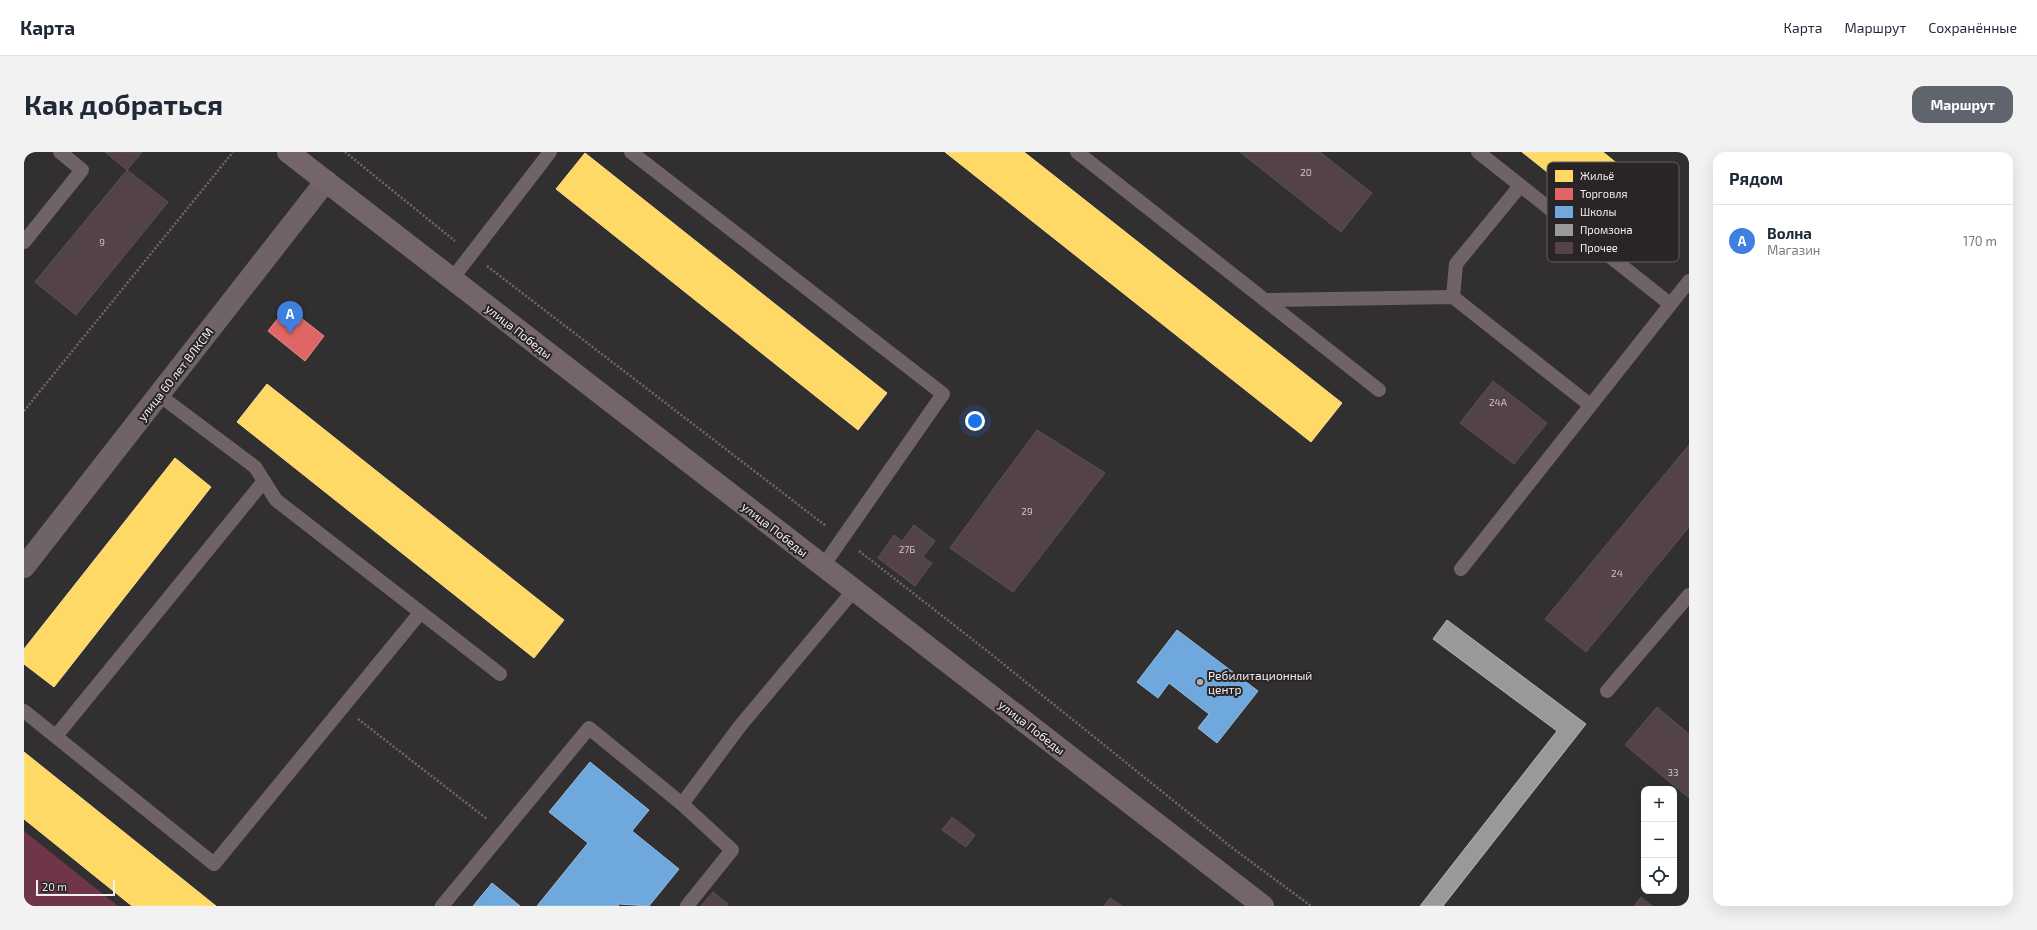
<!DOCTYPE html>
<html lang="ru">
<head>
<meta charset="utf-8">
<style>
  :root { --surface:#fff; --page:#f2f2f3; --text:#1f2937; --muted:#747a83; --line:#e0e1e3; --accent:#60646c }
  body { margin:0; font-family:"Exo 2",sans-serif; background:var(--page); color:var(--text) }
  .controls { position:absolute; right:12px; bottom:12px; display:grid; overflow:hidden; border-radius:8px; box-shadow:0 4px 16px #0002 }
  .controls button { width:36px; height:36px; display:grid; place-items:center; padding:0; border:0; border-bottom:1px solid var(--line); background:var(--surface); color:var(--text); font:20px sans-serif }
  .scale { position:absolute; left:12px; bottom:10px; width:79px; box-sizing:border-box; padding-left:4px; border:2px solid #f2eff0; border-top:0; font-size:11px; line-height:14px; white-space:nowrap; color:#f2eff0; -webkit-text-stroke:3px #292425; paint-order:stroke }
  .you { position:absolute; left:951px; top:269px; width:14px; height:14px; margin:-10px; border:3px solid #fff; border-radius:50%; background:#1a73e8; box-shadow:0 0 0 6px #1a73e833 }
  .badge { display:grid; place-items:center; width:26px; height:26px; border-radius:50%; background:var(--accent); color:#fff; font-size:13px; font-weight:700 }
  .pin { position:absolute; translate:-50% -33px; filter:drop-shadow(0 1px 2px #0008) }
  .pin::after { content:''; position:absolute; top:21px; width:14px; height:12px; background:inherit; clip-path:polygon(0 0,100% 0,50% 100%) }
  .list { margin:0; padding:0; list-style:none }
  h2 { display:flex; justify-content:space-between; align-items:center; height:52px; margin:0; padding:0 16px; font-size:17px }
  h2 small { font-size:13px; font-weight:400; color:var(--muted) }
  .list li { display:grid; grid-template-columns:26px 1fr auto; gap:12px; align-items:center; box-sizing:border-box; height:72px; padding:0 16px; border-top:1px solid var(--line) }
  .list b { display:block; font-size:15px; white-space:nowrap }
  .list p { margin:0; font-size:13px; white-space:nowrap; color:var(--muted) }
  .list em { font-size:13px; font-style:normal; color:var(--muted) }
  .icon { flex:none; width:22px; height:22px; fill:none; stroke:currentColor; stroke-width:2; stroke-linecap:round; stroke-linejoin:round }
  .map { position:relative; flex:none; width:1665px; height:754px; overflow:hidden; border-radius:12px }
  header { display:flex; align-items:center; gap:24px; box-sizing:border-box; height:56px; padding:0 20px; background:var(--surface); border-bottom:1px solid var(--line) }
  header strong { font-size:19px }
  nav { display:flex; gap:22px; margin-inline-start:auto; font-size:14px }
  .intro { display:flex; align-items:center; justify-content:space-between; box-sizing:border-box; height:96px; padding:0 24px }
  h1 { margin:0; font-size:28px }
  .button { padding:10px 18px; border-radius:12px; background:var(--accent); color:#fff; font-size:14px; font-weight:700 }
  main { display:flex; gap:24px; padding:0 24px }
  aside { flex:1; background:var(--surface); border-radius:12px; box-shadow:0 4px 16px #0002 }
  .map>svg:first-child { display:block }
  .green { fill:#6f354a }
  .homes { fill:#ffd966; stroke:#fbe08f }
  .shops { fill:#e06666; stroke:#e58f8f }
  .schools { fill:#6fa8dc; stroke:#96bde2 }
  .industry { fill:#999; stroke:#b4b3b3 }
  .building { fill:#544249; stroke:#575455 }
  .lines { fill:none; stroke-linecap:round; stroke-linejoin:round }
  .path { stroke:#6f676a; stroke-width:2.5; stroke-dasharray:2 2; stroke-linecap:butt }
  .lane { stroke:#6f6366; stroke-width:14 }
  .street { stroke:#6f6366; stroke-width:22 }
  .secondary { stroke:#736568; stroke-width:22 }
  .poi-dot { fill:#afacad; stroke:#292425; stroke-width:1.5 }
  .labels { text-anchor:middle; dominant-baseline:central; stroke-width:4; stroke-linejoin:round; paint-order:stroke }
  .number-label { font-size:10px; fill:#cac4c6 }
  .street-label { font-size:12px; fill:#f2eff0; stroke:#292425 }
  .poi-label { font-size:12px; fill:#f2eff0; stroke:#292425; text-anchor:start }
  .key { fill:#292425; stroke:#656162; stroke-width:1 }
  .key-label { font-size:11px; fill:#f2eff0 }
</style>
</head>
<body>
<header>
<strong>Карта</strong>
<nav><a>Карта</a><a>Маршрут</a><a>Сохранённые</a></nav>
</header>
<div class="intro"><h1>Как добраться</h1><a class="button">Маршрут</a></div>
<main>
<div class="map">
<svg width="1665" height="754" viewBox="0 0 1665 754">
  <rect width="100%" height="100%" fill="#322f30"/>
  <path class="green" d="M0 679 94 754H0Z"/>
  <g class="homes">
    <path d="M921 0H1000L1318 251 1287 290Z"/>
    <path d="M1498 0H1579L1622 35 1591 74Z"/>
    <path d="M561 1 863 241 834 278 532 37Z"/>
    <path d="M243 232 540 468 510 506 213 270Z"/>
    <path d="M151 306 187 335 30 535 0 512V497Z"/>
    <path d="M0 600 192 754H108L0 667Z"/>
  </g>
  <path class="shops" d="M263 155 300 184 281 209 244 179Z"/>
  <g class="schools">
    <path d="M1153 478 1234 539 1193 591 1174 576 1185 562 1145 531 1134 546 1113 530Z"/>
    <path d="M566 610 625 658 608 679 655 717 625 754 595 752 594 754H513L564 691 525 660Z"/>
    <path d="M468 731 496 754H449Z"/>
  </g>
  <path class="industry" d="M1423 468 1562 572 1419 754H1396L1533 579 1409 487Z"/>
  <g class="building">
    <path d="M81 0H118L103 18Z"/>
    <path d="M1216 0H1296L1348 41 1317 80Z"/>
    <path d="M103 18 144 50 52 163 11 130Z"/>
    <path d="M1469 229 1523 271 1490 312 1436 271Z"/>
    <path d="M1013 278 1081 321 989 440 926 396Z"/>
    <path d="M1665 293V375L1562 500 1521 467Z"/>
    <path d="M890 373 911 389 899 405 908 411 891 434 854 406 870 383 878 389Z"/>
    <path d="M1633 555 1665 582V646L1601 593Z"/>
    <path d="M928 665 951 683 942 695 918 678Z"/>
    <path d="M689 740 704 752 702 754H677Z"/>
    <path d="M1617 745 1628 754H1610Z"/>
    <path d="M1086 746 1098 754H1080Z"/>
  </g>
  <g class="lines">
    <g class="path">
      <path d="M321 0 431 89"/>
      <path d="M463 114 802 374"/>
      <path d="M0 259 209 0"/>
      <path d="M835 399 962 498 1207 695 1287 754"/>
      <path d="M334 567 463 667"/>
    </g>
    <g class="lane">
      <path d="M607 0 919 242 799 414"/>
      <path d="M1053 0 1355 238"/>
      <path d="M1454 0 1646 152"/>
      <path d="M0 90 58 18 36 0"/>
      <path d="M428 127 526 0"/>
      <path d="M1429 145 1432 112 1496 34"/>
      <path d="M1241 148 1429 145 1566 253"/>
      <path d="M135 243 231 315 252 348 476 522"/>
      <path d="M1437 417 1665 129"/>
      <path d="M1583 539 1665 443"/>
      <path d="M0 559 190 712 396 461"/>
      <path d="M32 584 240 329"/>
      <path d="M658 652 716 574 830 438"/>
      <path d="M418 754 565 576 658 652 708 698 663 754"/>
    </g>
    <path class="street" d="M0 415 302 29"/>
    <path class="secondary" d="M264 0 1239 754"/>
  </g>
  <circle class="poi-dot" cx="1176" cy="530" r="4"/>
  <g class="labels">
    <g class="number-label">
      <text x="1282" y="20">20</text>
      <text x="78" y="90">9</text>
      <text x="1474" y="250">24А</text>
      <text x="1003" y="359">29</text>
      <text x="883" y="397">27Б</text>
      <text x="1593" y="421">24</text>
      <text x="1649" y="620">33</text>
    </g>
    <g class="street-label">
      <text transform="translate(495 179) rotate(38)">улица Победы</text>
      <text transform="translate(151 222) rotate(-52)">улица 60 лет ВЛКСМ</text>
      <text transform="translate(751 377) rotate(38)">улица Победы</text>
      <text transform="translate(1008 575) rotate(38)">улица Победы</text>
    </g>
    <g class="poi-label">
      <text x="1184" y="523">Ребилитационный<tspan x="1184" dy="14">центр</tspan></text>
    </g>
  </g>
  <rect x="1523" y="10" width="132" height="100" rx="6" class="key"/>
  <rect x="1531" y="18" width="18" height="12" fill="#ffd966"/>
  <rect x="1531" y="36" width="18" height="12" fill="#e06666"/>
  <rect x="1531" y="54" width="18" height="12" fill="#6fa8dc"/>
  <rect x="1531" y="72" width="18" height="12" fill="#999"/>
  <rect x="1531" y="90" width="18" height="12" fill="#544249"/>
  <g class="key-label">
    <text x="1556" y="28">Жильё</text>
    <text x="1556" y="46">Торговля</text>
    <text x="1556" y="64">Школы</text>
    <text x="1556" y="82">Промзона</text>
    <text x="1556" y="100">Прочее</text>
  </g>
</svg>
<div class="controls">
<button>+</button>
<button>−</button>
<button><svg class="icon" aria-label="locate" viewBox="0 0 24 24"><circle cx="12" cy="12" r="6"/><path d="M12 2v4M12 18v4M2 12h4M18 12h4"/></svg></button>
</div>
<div class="scale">20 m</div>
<div class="you"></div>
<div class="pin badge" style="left:266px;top:182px;background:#3f7fe0">A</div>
</div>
<aside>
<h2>Рядом<small></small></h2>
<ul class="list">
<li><span class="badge" style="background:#3f7fe0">A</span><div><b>Волна</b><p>Магазин</p></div><em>170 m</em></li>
</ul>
</aside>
</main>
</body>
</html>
